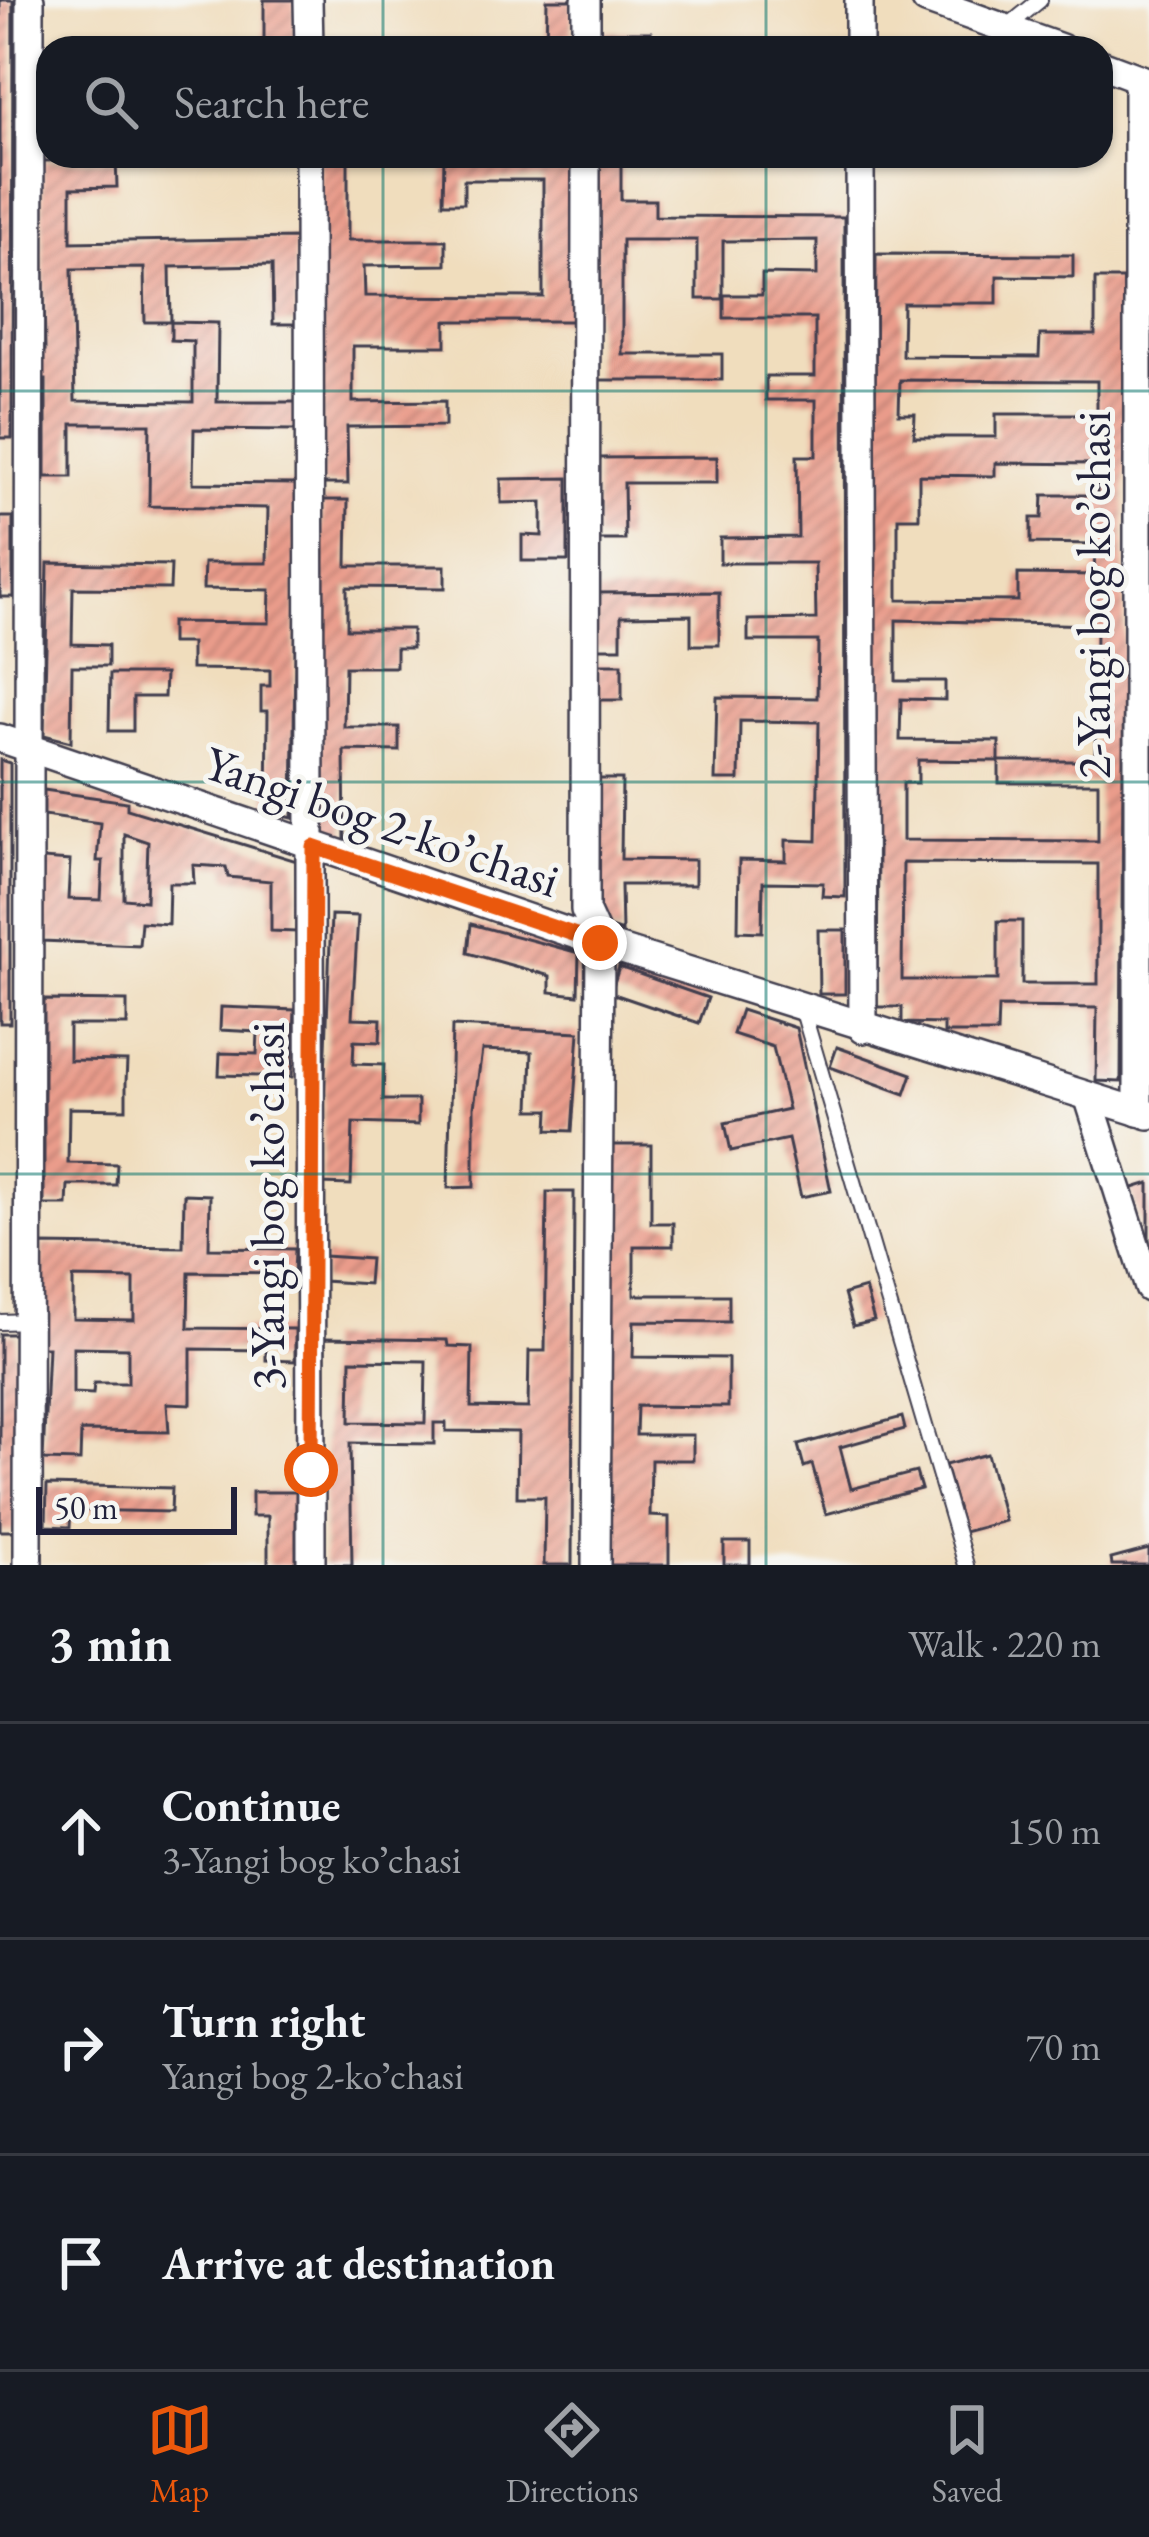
<!DOCTYPE html>
<html lang="en">
<head>
<meta charset="utf-8">
<style>
  :root { --surface:#171b24; --page:#242831; --text:#f1f3f6; --muted:#9ea1a6; --line:#363941; --accent:#ea580c }
  body { margin:0; font-family:"EB Garamond",serif; background:var(--page); color:var(--text) }
  .scale { position:absolute; left:36px; bottom:30px; width:201px; box-sizing:border-box; padding-left:12px; border:6px solid #22223b; border-top:0; font-size:33px; line-height:42px; white-space:nowrap; color:#22223b; -webkit-text-stroke:9px #f6f6f2; paint-order:stroke }
  .stop { position:absolute; width:36px; height:36px; margin:-27px; border:9px solid #ea580c; border-radius:50%; background:#fff }
  .stop.end { background:#ea580c; border-color:#fff; box-shadow:0 3px 12px #0008 }
  .list { margin:0; padding:0; list-style:none }
  h2 { display:flex; justify-content:space-between; align-items:center; height:156px; margin:0; padding:0 48px; font-size:51px }
  h2 small { font-size:39px; font-weight:400; color:var(--muted) }
  .list li { display:grid; grid-template-columns:78px 1fr auto; gap:36px; align-items:center; box-sizing:border-box; height:216px; padding:0 48px; border-top:3px solid var(--line) }
  .list b { display:block; font-size:45px; white-space:nowrap }
  .list p { margin:0; font-size:39px; white-space:nowrap; color:var(--muted) }
  .list em { font-size:39px; font-style:normal; color:var(--muted) }
  .icon { flex:none; width:66px; height:66px; fill:none; stroke:currentColor; stroke-width:2; stroke-linecap:round; stroke-linejoin:round }
  .map { position:relative; flex:none; width:1149px; height:1565px; overflow:hidden }
  .search { position:absolute; background:var(--surface); box-shadow:0 3px 9px #0004; left:36px; right:36px; top:36px; height:132px; display:flex; align-items:center; gap:30px; box-sizing:border-box; padding:0 42px; border-radius:36px; color:var(--muted); font-size:45px }
  .sheet { height:804px; background:var(--surface) }
  nav { display:flex; justify-content:space-around; align-items:center; box-sizing:border-box; height:168px; border-top:3px solid var(--line); background:var(--surface); font-size:33px; color:var(--muted) }
  nav a { display:grid; justify-items:center; gap:6px }
  nav .on { color:var(--accent) }
  .map>svg:first-child { display:block }
  .building { fill:url(#building-hatch); fill-rule:evenodd }
  .lines { fill:none; stroke-linecap:round; stroke-linejoin:round }
  .service-casing { stroke:#413e4e; stroke-width:18 }
  .minor-casing { stroke:#413e4e; stroke-width:32 }
  .service { stroke:#fff; stroke-width:14 }
  .minor { stroke:#fff; stroke-width:27 }
  .route { stroke:#ea580c; stroke-width:15 }
  .grid { fill:none; stroke:#0f766e; stroke-width:3; stroke-opacity:0.55 }
  .labels { text-anchor:middle; dominant-baseline:central; stroke-width:10; stroke-linejoin:round; paint-order:stroke }
  .street-label { font-size:48px; fill:#22223b; stroke:#f6f6f2 }
</style>
</head>
<body>
<div class="map">
<svg width="1149" height="1565" viewBox="0 0 1149 1565">
  <defs>
    <pattern id="building-hatch" width="6" height="6" patternUnits="userSpaceOnUse" patternTransform="scale(3)"><rect width="6" height="6" fill="#ea9c8b"/><path d="M-1 1l2-2M0 6l6-6M5 7l2-2" fill="none" stroke="#bd7f73"/></pattern>
  </defs>
  <rect width="100%" height="100%" fill="#f6f6f2"/>
  <filter id="ink" filterUnits="userSpaceOnUse"><feTurbulence type="fractalNoise" baseFrequency=".00833" numOctaves="2"/><feDisplacementMap in="SourceGraphic" scale="24" xChannelSelector="R" yChannelSelector="G"/><feConvolveMatrix kernelMatrix="1 2 1 2 8 2 1 2 1" color-interpolation-filters="sRGB"/></filter>
  <filter id="wash" filterUnits="userSpaceOnUse"><feTurbulence type="fractalNoise" baseFrequency=".004" numOctaves="4" result="noise"/><feDisplacementMap in="SourceGraphic" scale="48" xChannelSelector="R" yChannelSelector="G"/><feGaussianBlur stdDeviation="2.7" result="paint"/><feColorMatrix in="noise" values="0 0 0 0 0 0 0 0 0 0 0 0 0 0 0 0 0 1.4 0 .05"/><feComposite in="paint" operator="in"/></filter>
  <g filter="url(#wash)">
    <rect width="100%" height="100%" fill="#f0ddbd"/>
    <g id="blocks">
      <g class="building">
        <path d="M0 0H13L12 438H0Z"/>
        <rect x="264" y="0" width="31" height="48"/>
        <path d="M547 0H572V48H546Z"/>
        <rect x="595" y="32" width="56" height="16"/>
        <path d="M319 156H348V240H446V265L364 266 365 296 543 297V180H464V203H443L444 156H572V321H446V346H353V402L445 401V426L347 427 348 484H322Z"/>
        <path d="M595 156H621V200H655V216L844 217 845 897 822 896 823 883 763 882 762 932 738 931 739 860 786 861V840L817 841 819 722 740 721 739 780H715L717 697 817 698 818 641H748V620L816 619 815 563H720V538L798 537 797 456H816V400H766V376H815V318H724V295H762V274L817 275V240L723 241V299H697V240H622V354H722V380H596Z"/>
        <path d="M116 160 117 187 71 188V242L295 238 296 324H273L272 265 170 267 171 322H145L144 268 72 269 75 401 193 402V341L171 340V322L218 323 217 402H298V430L194 429 193 483 297 484 293 818 267 812 268 711H261V686H270V670L191 669V643H171V622L269 623 270 590 203 589 204 563H267L268 508 149 506 150 424H72V477H46V380H39V350H45L42 161Z"/>
        <path d="M876 254 1073 255V277L997 276V303H903L902 356 1039 357 1040 335H1095V279H1126L1121 1082 1096 1081 1097 1008 998 1007 997 1033H944V1024L902 1023V1007H877L878 840H872ZM900 380 1097 381V414H996V437H914L915 414H899ZM995 463 1098 464 1097 495H1043L1042 518H1031V543L1095 544 1094 575 1018 574V601L898 600V518H919V475L995 476ZM896 620 1096 625 1095 761H999V741L900 740 901 699 945 700V681H896ZM918 760 999 761V783H1098V841L903 840V783H918ZM903 863 1098 864V984H1022V921H998V980H902Z"/>
        <path d="M717 457V483H624L625 540H596V458Z"/>
        <path d="M568 478V561H522V535L542 536V502L501 503V479Z"/>
        <path d="M322 500H348L347 566H445V588L347 587V629H412V648H396V667H345L344 727H399V751L344 750 345 841 320 835Z"/>
        <rect x="0" y="517" width="13" height="80"/>
        <path d="M48 563 171 565 170 589 73 588 72 644 108 645V666H72L71 742 44 735Z"/>
        <path d="M719 592V645H691V615L621 616V648H595V593Z"/>
        <rect x="596" y="664" width="26" height="36"/>
        <path d="M110 674H165L164 697H133V731H109Z"/>
        <path d="M0 760 10 763V1023H0Z"/>
        <path d="M594 779H622L621 859 695 860V885H621L622 932 595 923Z"/>
        <path d="M44 790 127 802V809L297 861 296 932 271 931V881L228 877 226 867 193 865 194 883H169L168 924 141 922 139 945 42 941 43 859 70 861 68 899 101 900 103 861H97L100 823 44 815ZM124 834 148 842 146 901 124 899Z"/>
        <path d="M331 915 358 916 352 1018 381 1019 380 1042 354 1041 353 1064 384 1065 383 1100H418V1125L353 1123 351 1185 321 1184Z"/>
        <path d="M471 924 579 953 578 995 550 992V976L468 953Z"/>
        <path d="M818 930H845V994H819Z"/>
        <path d="M619 967 708 998 699 1023 611 993Z"/>
        <path d="M44 1000 127 1001V1025H69V1060L127 1061 126 1082V1109L69 1108 68 1163 117 1164 116 1185H68L67 1205H44Z"/>
        <path d="M221 1007 295 1010 292 1077 219 1075 220 1053 257 1054 258 1032 220 1030Z"/>
        <path d="M741 1010 796 1028 831 1191 801 1197 788 1139 731 1151 725 1123 788 1109 773 1047 733 1034Z"/>
        <path d="M452 1026 579 1032 572 1131 548 1130 549 1110H530L532 1052 482 1050 474 1107V1187L448 1188Z"/>
        <path d="M837 1047 912 1074 905 1094 830 1067Z"/>
        <path d="M610 1145H651V1223H673V1246H634V1295H729V1322L634 1321 633 1357 728 1358V1407L637 1406 636 1435H693V1460H651L650 1516 669 1517V1565H606Z"/>
        <path d="M1149 1183V1242H1148L1130 1189Z"/>
        <path d="M547 1192H574L572 1565H544L545 1497H517L518 1432 446 1431V1423H434V1444L350 1443 352 1565H324L325 1338 447 1340 448 1346 472 1347 471 1407 528 1408 529 1351H545ZM351 1360 426 1361 425 1423 350 1422Z"/>
        <path d="M184 1194 210 1195 209 1248 295 1249 294 1273 189 1272 188 1328 295 1329V1361L266 1360V1350L191 1349V1404L167 1403 169 1432 81 1431 80 1461 43 1460 48 1347H40L42 1245 183 1247ZM73 1278 134 1279V1320L73 1319ZM73 1347 128 1348V1383H94L93 1394 73 1393Z"/>
        <path d="M324 1256 370 1259 368 1284 323 1281Z"/>
        <path d="M865 1288 874 1321 853 1326 844 1294Z"/>
        <rect x="0" y="1334" width="16" height="197"/>
        <path d="M902 1417 905 1429 840 1447 851 1489 916 1472 921 1489 826 1514 812 1464 804 1467 798 1445Z"/>
        <path d="M987 1454 1005 1521 964 1532 945 1465Z"/>
        <path d="M47 1485 172 1488 171 1512 71 1510 70 1527 46 1526Z"/>
        <path d="M252 1492H296V1565H268V1516H252Z"/>
        <rect x="724" y="1542" width="26" height="23"/>
        <path d="M1149 1549V1565H1112L1111 1559Z"/>
      </g>
    </g>
  </g>
  <g filter="url(#ink)">
    <use href="#blocks" fill-opacity="0" stroke="#413e4e" stroke-width="3"/>
    <g class="lines">
      <defs>
        <g id="service">
          <path d="M1007 27 1040 0"/>
          <path d="M802 1008 966 1565"/>
          <path d="M0 1322 30 1321"/>
        </g>
        <g id="minor">
          <path d="M308 0 309 48"/>
          <path d="M859 0V48"/>
          <path d="M926 0 1061 48"/>
          <path d="M586 48V0"/>
          <path d="M1101 64 1149 82"/>
          <path d="M1138 78V1112"/>
          <path d="M309 156 311 1565"/>
          <path d="M586 156 585 910 600 943 596 1565"/>
          <path d="M860 156 863 1029"/>
          <path d="M0 738 600 943 1149 1115"/>
          <path d="M1089 1099 1149 1288"/>
          <path d="M28 1565 30 0"/>
        </g>
      </defs>
      <use href="#service" class="service-casing"/>
      <use href="#minor" class="minor-casing"/>
      <use href="#service" class="service"/>
      <use href="#minor" class="minor"/>
    </g>
  </g>
  <g class="lines" filter="url(#ink)">
    <path class="route" d="M311 1470 314 847 600 943"/>
  </g>
  <path class="grid" d="M383 0V48M766 0V48M383 156V1565M766 156V1565M0 391H1149M0 782H1149M0 1174H1149"/>
  <g class="labels">
    <g class="street-label">
      <text transform="translate(1093 595) rotate(-90)">2-Yangi bog koʼchasi</text>
      <text transform="translate(382 821) rotate(19)">Yangi bog 2-koʼchasi</text>
      <text transform="translate(267 1206) rotate(-90)">3-Yangi bog koʼchasi</text>
    </g>
  </g>
</svg>
<div class="scale">50 m</div>
<div class="stop" style="left:311px;top:1470px"></div>
<div class="stop end" style="left:600px;top:943px"></div>
<div class="search"><svg class="icon" aria-label="search" viewBox="0 0 24 24"><circle cx="10" cy="10" r="6"/><path d="M15 15l6 6"/></svg>Search here</div>
</div>
<section class="sheet">
<h2>3 min<small>Walk · 220 m</small></h2>
<ul class="list">
<li><svg class="icon" aria-label="ahead" viewBox="0 0 24 24"><path d="M12 20V5M6 11l6-6 6 6"/></svg><div><b>Continue</b><p>3-Yangi bog koʼchasi</p></div><em>150 m</em></li>
<li><svg class="icon" aria-label="right" viewBox="0 0 24 24"><path d="M7 20v-9h11M14 6l5 5-5 5"/></svg><div><b>Turn right</b><p>Yangi bog 2-koʼchasi</p></div><em>70 m</em></li>
<li><svg class="icon" aria-label="arrive" viewBox="0 0 24 24"><path d="M6 21V4h12l-3 4 3 4H6"/></svg><div><b>Arrive at destination</b></div></li>
</ul>
</section>
<nav>
<a class="on"><svg class="icon" aria-label="map" viewBox="0 0 24 24"><path d="M3 6l6-2 6 2 6-2v14l-6 2-6-2-6 2zM9 4v14M15 6v14"/></svg>Map</a>
<a><svg class="icon" aria-label="directions" viewBox="0 0 24 24"><path d="M12 3l9 9-9 9-9-9zM9 14v-3h6M13 9l2 2-2 2"/></svg>Directions</a>
<a><svg class="icon" aria-label="saved" viewBox="0 0 24 24"><path d="M7 4h10v16l-5-4-5 4z"/></svg>Saved</a>
</nav>
</body>
</html>
